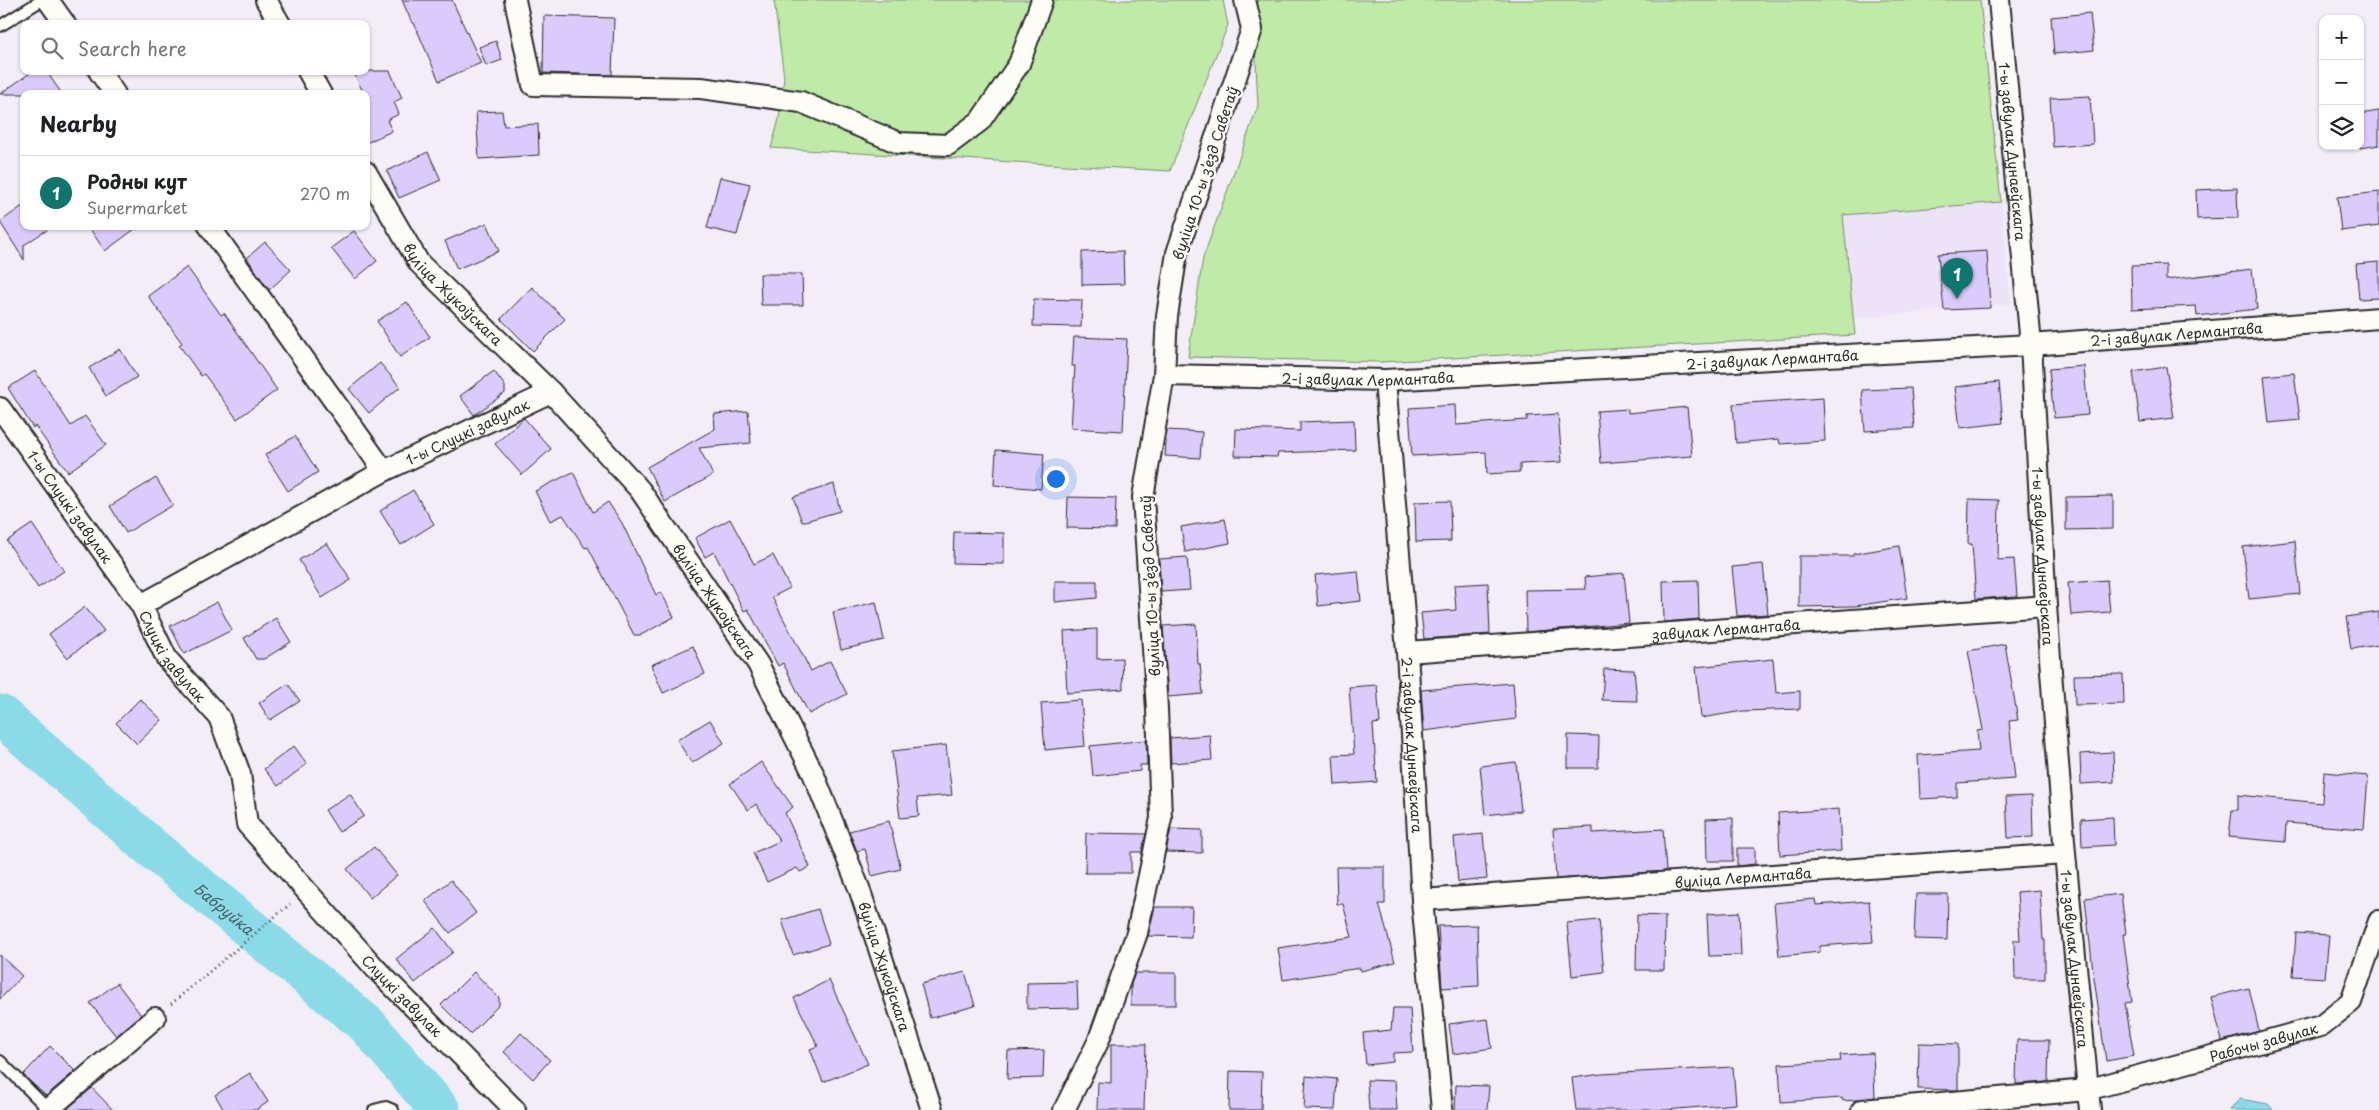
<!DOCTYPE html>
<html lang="en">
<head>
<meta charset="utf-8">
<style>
  :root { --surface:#fff; --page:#f6f6f6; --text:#202124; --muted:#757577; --line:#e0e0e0; --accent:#0f766e }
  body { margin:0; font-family:"Playpen Sans",sans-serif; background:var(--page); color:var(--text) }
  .controls { position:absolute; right:15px; top:15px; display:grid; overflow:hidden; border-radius:10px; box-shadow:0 1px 4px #0004 }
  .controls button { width:45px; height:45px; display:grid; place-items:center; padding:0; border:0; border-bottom:1px solid var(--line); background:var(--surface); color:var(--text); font:25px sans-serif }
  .you { position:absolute; left:1055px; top:478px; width:18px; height:18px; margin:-12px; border:4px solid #fff; border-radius:50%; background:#1a73e8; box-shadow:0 0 0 8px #1a73e833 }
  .badge { display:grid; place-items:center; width:32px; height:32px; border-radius:50%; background:var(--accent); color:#fff; font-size:16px; font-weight:700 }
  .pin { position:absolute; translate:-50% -41px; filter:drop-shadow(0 1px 2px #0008) }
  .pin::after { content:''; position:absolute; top:26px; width:18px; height:15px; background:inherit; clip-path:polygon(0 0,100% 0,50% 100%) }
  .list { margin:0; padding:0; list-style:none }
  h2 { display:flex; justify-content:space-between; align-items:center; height:65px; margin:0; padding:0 20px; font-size:21px }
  h2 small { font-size:16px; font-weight:400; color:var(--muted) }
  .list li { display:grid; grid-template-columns:32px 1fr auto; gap:15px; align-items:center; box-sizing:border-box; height:75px; padding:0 20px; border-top:1px solid var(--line) }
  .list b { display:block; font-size:19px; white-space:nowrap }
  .list p { margin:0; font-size:16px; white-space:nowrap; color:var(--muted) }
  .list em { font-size:16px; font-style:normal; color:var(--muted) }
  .icon { flex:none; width:28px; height:28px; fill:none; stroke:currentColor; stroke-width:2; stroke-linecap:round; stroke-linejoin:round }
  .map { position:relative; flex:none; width:2379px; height:1110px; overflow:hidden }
  .search { position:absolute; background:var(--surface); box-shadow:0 1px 4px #0004; left:20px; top:20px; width:350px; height:55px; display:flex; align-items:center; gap:12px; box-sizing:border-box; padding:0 18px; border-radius:10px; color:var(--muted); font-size:19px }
  .panel { position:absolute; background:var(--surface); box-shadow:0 1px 4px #0004; left:20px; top:90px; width:350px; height:140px; border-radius:10px }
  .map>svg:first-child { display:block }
  .built { fill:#ece3f9 }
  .green { fill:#c0eaa7; stroke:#768a69 }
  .water { fill:#8bdae8; stroke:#65949c }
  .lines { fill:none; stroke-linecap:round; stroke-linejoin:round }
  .river { stroke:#8bdae8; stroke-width:41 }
  .building { fill:#dbcbfc; stroke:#2b2b2b }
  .lane-casing { stroke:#2b2b2b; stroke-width:14 }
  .street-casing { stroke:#2b2b2b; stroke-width:24 }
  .path { stroke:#2b2b2b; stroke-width:3; stroke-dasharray:1 4; stroke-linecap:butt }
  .lane { stroke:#fdfcf7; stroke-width:10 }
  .street { stroke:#fdfcf7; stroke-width:20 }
  .labels { text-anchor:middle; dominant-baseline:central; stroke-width:5; stroke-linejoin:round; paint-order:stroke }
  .street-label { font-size:14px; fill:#2b2b2b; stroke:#fdfcf7 }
  .water-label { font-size:15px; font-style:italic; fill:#486064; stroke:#fdfcf7 }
</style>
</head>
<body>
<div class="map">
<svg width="2379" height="1110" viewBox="0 0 2379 1110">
  <rect width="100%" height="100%" fill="#f3edf8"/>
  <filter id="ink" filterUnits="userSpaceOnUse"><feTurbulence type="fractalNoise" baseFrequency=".02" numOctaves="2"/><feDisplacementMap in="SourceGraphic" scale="10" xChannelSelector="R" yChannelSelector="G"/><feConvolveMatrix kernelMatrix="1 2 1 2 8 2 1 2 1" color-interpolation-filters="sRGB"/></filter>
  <g filter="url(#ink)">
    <path class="built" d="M2001 202 2011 304 1853 318 1843 215Z"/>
    <g class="green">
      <path d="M774 0H1223L1228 25 1170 171 771 148 779 119 784 77Z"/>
      <path d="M1253 0H1980L2001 202 1843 215 1855 335 1381 362 1188 357 1203 258 1258 106Z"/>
    </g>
    <path class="water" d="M2240 1099 2268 1104 2273 1110H2229Z"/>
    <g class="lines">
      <path class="river" id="s1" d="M0 715 147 844 367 1025 440 1110"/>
    </g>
    <g class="building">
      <path d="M402 0H452L481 63 439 81 414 23H412Z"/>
      <path d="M2090 13 2094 50 2054 54 2051 17Z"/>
      <path d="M544 16 614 18 612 75 543 73Z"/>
      <path d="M496 41 502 60 486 66 479 47Z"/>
      <path d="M33 71H46L62 94H0Z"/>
      <path d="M353 71H390L402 98 394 102 399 114 387 120 392 131 366 143V94H364Z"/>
      <path d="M2090 96 2093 144 2053 147 2050 98Z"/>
      <path d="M502 111 504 126 538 124 539 155 479 159 476 112Z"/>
      <path d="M2379 111V145L2360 148V114Z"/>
      <path d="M428 152 441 180 399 198 387 171Z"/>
      <path d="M720 177 750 184 737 235 707 228Z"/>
      <path d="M2237 188 2238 218 2197 219 2196 190Z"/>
      <path d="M2379 192V226L2341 231 2337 197Z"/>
      <path d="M24 205V226H53L24 245V260L0 222Z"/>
      <path d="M487 223 499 251 457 269 445 241Z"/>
      <path d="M88 226H139L105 251Z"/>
      <path d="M354 231 377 261 355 279 331 248Z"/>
      <path d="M265 242 291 270 269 290 247 258Z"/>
      <path d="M1123 251 1124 284 1082 285V252Z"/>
      <path d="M1987 251 1990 308 1944 310 1938 254Z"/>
      <path d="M2379 262V298L2359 299 2356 264Z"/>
      <path d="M2166 265V280L2252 269 2257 309 2197 316 2196 306 2132 309 2131 266Z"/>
      <path d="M187 267 221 315 224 313 277 390 237 419 204 374 201 376 179 345 182 343 148 296Z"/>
      <path d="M760 274H802L803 305H761Z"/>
      <path d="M532 287 565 319 533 351 501 319Z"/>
      <path d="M1034 299 1082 300 1081 327 1033 326Z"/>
      <path d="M407 302 430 337 400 357 377 321Z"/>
      <path d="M1074 337 1127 339 1123 431 1071 428 1075 366H1072Z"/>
      <path d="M120 349 137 377 106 396 89 368Z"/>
      <path d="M380 363 400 387 369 413 349 389Z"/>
      <path d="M2084 366 2088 415 2054 418 2049 369Z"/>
      <path d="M2166 367 2174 418 2140 422 2133 372Z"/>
      <path d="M35 371 71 426 85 416 106 445 68 472 35 426 33 428 8 388Z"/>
      <path d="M494 371 505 386V393L474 415 460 396Z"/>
      <path d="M2294 373 2300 420 2269 423 2264 376Z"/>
      <path d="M1999 382 2003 423 1960 428 1955 387Z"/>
      <path d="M1911 388 1914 428 1865 431 1862 390Z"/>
      <path d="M1823 398 1825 441 1780 444 1779 439 1736 443 1733 404Z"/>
      <path d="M1455 405 1456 425 1527 420V416L1558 414 1562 462 1520 464V472L1487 474 1486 452 1412 456 1409 408Z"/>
      <path d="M1687 407 1692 456 1601 463 1597 411 1628 409V413Z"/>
      <path d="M748 411 751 443 699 448 713 475 665 502 647 467 715 429 714 414Z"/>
      <path d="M524 418 551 449 522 475 495 444Z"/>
      <path d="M1354 420 1355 450 1278 453 1277 457 1235 456 1236 429 1300 431V422Z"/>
      <path d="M1167 430 1202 432 1200 458 1165 456Z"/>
      <path d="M295 436 318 472 288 491 265 455Z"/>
      <path d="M996 450 1044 454 1041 489 994 485Z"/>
      <path d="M573 472 593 512 608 502 622 523 656 595 661 592 674 617 641 635H634L588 547 585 548 563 515 550 521 535 491Z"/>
      <path d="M156 478 173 505 126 533 110 506Z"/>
      <path d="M834 484 840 511 802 522 793 497Z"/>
      <path d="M413 490 434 524 401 545 380 511Z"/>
      <path d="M2113 496V529L2066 530V497Z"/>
      <path d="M1068 497 1116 498 1115 529 1067 528Z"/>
      <path d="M1969 499 1999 500 1998 560 2014 559 2017 596 1976 599 1972 544H1968Z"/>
      <path d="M1450 501 1451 541 1416 542 1415 502Z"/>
      <path d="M730 519 754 564 773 555 790 588 772 597 811 671 830 661 847 694 809 714 783 663 778 666 748 609 744 611 714 552 705 557 695 538Z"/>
      <path d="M1225 519 1230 543 1185 552 1181 527Z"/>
      <path d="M32 524 64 571 38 588 7 541Z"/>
      <path d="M954 532 1004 533V564L953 563Z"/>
      <path d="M2295 541 2300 594 2249 599 2243 547Z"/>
      <path d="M327 543 351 580 322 598 299 560Z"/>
      <path d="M1899 546 1907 598 1855 606 1799 607V556H1853V554Z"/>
      <path d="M1187 557 1190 590 1161 592 1159 559Z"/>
      <path d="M1763 564 1768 614 1737 616 1732 567Z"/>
      <path d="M1358 571 1361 601 1318 606 1315 575Z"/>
      <path d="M1624 573 1629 623 1526 632 1525 590 1586 589 1585 577Z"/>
      <path d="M1698 580 1699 619 1664 622 1663 581Z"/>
      <path d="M2107 580 2110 612 2071 615 2068 583Z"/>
      <path d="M1055 581H1097V598L1055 602Z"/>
      <path d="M1488 583 1490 634 1424 639 1421 613 1456 610 1454 585Z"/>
      <path d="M217 602 232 630 184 654 170 626Z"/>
      <path d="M876 602 884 640 841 650 833 612Z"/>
      <path d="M85 607 104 631 67 658 49 634Z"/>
      <path d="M2379 612V645L2351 649 2346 617Z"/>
      <path d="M276 618 291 642 264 659H256L244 638Z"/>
      <path d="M1196 624 1198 664H1200L1203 694 1168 697 1163 626Z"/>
      <path d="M1097 629V659L1122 658 1123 689 1067 693 1064 631Z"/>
      <path d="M2005 644 2018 720 2009 721 2015 779 1957 783V797L1920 799 1918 755 1979 751 1977 731 1983 730 1968 651Z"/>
      <path d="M693 646 705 674 663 693 651 665Z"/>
      <path d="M1773 659 1776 693 1800 691V709L1743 711 1701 718 1696 667Z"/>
      <path d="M1604 669 1634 670 1637 701 1602 700Z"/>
      <path d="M2123 674 2124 704 2075 705 2074 675Z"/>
      <path d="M1513 683 1516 719 1424 731 1421 690Z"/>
      <path d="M288 684 300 701 270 720 259 703Z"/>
      <path d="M1377 685 1380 723 1373 724 1377 782 1335 785 1333 755 1354 754 1349 687Z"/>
      <path d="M140 699 162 720 137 744 116 723Z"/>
      <path d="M1081 700 1085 746 1045 750 1041 703Z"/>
      <path d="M710 720 724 743 692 763 677 740Z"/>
      <path d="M1210 735 1212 760 1171 763 1170 738Z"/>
      <path d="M1568 735 1599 736 1598 768H1568Z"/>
      <path d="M1146 740 1147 765H1140V771L1093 776 1090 746Z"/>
      <path d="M946 745 952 795 917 798 919 816 900 818 892 751Z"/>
      <path d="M294 746 307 764 278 786 264 769Z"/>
      <path d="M2113 752 2114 782 2081 784 2080 754Z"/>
      <path d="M761 762 793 807 785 813 810 867 800 872 797 868 767 882 753 853 780 841 756 804 748 810 730 784Z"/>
      <path d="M1516 762 1521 811 1485 815 1480 766Z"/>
      <path d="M2324 772 2368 776 2364 829 2286 823 2285 842 2229 837 2232 810H2238V795L2322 803Z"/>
      <path d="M350 794 364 816 339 832 325 810Z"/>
      <path d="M2032 796 2033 837 2008 838 2006 797Z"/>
      <path d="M1839 809 1841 851 1780 855 1778 813Z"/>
      <path d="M2113 817 2114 845 2082 847 2081 819Z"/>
      <path d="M1733 818V861H1707L1706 819Z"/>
      <path d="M889 821 901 869 872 876 865 849 857 851 849 831Z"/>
      <path d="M1593 827V833L1663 829 1666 871 1556 879 1553 829Z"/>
      <path d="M1171 829 1202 830V853L1166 852Z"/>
      <path d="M1086 833 1146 834 1142 852H1131V873H1085Z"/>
      <path d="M1483 834 1487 879 1458 882 1454 837Z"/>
      <path d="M374 847 397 875 370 898 347 869Z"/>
      <path d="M1737 848H1755V864L1737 866Z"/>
      <path d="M1336 867H1385V904H1379L1395 962 1361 971 1360 968 1283 980 1278 948 1352 937 1343 904H1337Z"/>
      <path d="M451 880 476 913 450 933 425 901Z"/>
      <path d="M2040 890 2043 940H2045V979H2015L2014 940H2020L2017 892Z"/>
      <path d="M1916 894H1948L1947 940 1914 939Z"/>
      <path d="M2121 894 2126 934H2123L2132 1002 2125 1003 2134 1056 2106 1061 2093 971 2085 898Z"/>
      <path d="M1815 899 1816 905 1869 901 1873 942 1820 946V952L1779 956 1774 903Z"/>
      <path d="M1155 907H1192L1191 937 1148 936Z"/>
      <path d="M818 909 829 944 793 955 782 920Z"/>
      <path d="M1739 912 1741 955 1709 956 1707 914Z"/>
      <path d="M1637 915 1665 916 1664 970H1636Z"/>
      <path d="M1599 920 1604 972 1572 976 1567 923Z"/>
      <path d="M1477 925 1479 986 1442 988 1438 926Z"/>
      <path d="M435 928 453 952 415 983 396 959Z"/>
      <path d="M2296 933 2329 935 2325 978 2293 976Z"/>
      <path d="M0 955 22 976 0 999Z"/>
      <path d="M474 972 499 998V1005L470 1034 441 1005Z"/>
      <path d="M965 972 975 1006 930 1018 921 984Z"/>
      <path d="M1135 973H1176V1005H1131V984Z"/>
      <path d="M829 980 868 1064 823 1082 810 1049 818 1046 794 998Z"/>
      <path d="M1077 982 1078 1008 1027 1009V983Z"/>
      <path d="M117 983 141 1015 116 1036 90 1003Z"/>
      <path d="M2249 988 2259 1031 2222 1041 2211 997Z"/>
      <path d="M1393 1008H1410L1413 1052 1393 1053V1062L1366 1065 1363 1033 1391 1030Z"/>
      <path d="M1488 1019 1492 1048 1453 1054 1449 1024Z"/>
      <path d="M521 1033 550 1060 533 1079 504 1052Z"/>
      <path d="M2017 1040H2049L2048 1082 2016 1084Z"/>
      <path d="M1919 1043 1958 1044V1090L1918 1089Z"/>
      <path d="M1111 1044H1146L1144 1110H1097L1098 1082 1111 1083Z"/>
      <path d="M50 1046 75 1071 46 1096 23 1075Z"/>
      <path d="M1044 1050 1043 1078 1007 1079 1008 1051Z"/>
      <path d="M1873 1053 1875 1097 1855 1100 1843 1101 1842 1098 1781 1102 1779 1064 1841 1061 1840 1055Z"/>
      <path d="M1733 1067 1736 1104 1666 1110H1576L1572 1078 1602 1074Z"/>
      <path d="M1230 1071 1262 1072 1261 1110H1229Z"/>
      <path d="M250 1073 268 1102 256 1110H224L215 1095Z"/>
      <path d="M1306 1076 1337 1079 1335 1110 1304 1109Z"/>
      <path d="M1367 1080 1395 1081 1397 1110H1369Z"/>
      <path d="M1456 1085 1489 1086 1487 1110H1455Z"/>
      <path d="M92 1088 113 1110H66Z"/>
    </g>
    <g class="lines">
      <defs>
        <g id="lane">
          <path d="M0 26 42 0"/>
          <path d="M0 1061 49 1110"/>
          <path d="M374 1110 386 1107 393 1110"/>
        </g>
        <g id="street">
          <path d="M48 0 65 24"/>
          <path d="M266 0 280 24"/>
          <path d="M515 0 533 85 701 88 801 102 899 143 948 145 980 121 1019 64 1042 0"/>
          <path id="s2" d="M1999 0 2031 345 2046 606 2065 854 2090 1110"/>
          <path d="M99 71 115 94"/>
          <path d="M308 71 321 94"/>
          <path id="s3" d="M366 172 419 263 551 392 640 490 758 664 813 773 859 888 932 1110"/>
          <path id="s4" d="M209 226 384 471 141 605 167 659 219 717 240 774 247 824 376 969 515 1110"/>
          <path id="s5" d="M1164 375 1385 380 2031 345 2379 318"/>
          <path id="s6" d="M1385 380 1407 652 1422 900 1442 1110"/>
          <path id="s7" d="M0 408 141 605"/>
          <path id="s8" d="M384 471 551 392"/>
          <path id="s9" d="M1407 652 2046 606"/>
          <path id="s10" d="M1422 900 2065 854"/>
          <path d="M48 1110 155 1018"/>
          <path d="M1064 1110 1098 1042 1137 933 1161 818 1157 709 1143 497 1164 375 1167 316 1177 253 1252 29 1245 0"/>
          <path id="s11" d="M1862 1110 2087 1090 2321 1026 2351 1002 2379 921"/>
        </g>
      </defs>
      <use href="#lane" class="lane-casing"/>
      <use href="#street" class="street-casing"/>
      <path class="path" d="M171 1004 290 904"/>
      <use href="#lane" class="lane"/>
      <use href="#street" class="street"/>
    </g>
  </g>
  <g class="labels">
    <g class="street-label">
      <text stroke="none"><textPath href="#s2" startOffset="152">1-ы завулак Дунаеўскага</textPath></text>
      <text transform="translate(1205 173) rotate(-72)">вуліца 10-ы зʼезд Саветаў</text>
      <text stroke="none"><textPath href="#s3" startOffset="151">вуліца Жукоўскага</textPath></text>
      <text stroke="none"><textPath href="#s5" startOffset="1014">2-і завулак Лермантава</textPath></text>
      <text stroke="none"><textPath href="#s5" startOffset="609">2-і завулак Лермантава</textPath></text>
      <text stroke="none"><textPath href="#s5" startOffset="204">2-і завулак Лермантава</textPath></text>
      <text stroke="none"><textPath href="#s8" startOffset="92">1-ы Слуцкі завулак</textPath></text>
      <text stroke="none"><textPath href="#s7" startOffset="121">1-ы Слуцкі завулак</textPath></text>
      <text stroke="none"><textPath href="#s2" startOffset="558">1-ы завулак Дунаеўскага</textPath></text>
      <text transform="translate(1150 586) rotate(-93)">вуліца 10-ы зʼезд Саветаў</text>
      <text stroke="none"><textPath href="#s3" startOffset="556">вуліца Жукоўскага</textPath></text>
      <text stroke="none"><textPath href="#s9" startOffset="320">завулак Лермантава</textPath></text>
      <text stroke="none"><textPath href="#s4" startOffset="639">Слуцкі завулак</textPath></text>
      <text stroke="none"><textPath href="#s6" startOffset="366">2-і завулак Дунаеўскага</textPath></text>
      <text stroke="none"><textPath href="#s10" startOffset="322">вуліца Лермантава</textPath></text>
      <text stroke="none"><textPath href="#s2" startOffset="962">1-ы завулак Дунаеўскага</textPath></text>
      <text stroke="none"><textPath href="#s3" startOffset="961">вуліца Жукоўскага</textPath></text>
      <text stroke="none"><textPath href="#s4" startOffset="1059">Слуцкі завулак</textPath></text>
      <text stroke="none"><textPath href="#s11" startOffset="409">Рабочы завулак</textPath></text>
    </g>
    <g class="water-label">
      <text stroke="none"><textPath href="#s1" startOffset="296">Бабруйка</textPath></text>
    </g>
  </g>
</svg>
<div class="controls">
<button>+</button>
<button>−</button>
<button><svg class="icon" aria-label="layers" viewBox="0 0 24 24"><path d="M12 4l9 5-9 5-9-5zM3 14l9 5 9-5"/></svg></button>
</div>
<div class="you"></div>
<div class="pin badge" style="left:1957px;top:299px">1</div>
<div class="search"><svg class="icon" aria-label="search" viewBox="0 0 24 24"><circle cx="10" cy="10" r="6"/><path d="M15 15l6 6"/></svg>Search here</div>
<section class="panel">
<h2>Nearby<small></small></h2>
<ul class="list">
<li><span class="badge">1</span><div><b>Родны кут</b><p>Supermarket</p></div><em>270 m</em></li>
</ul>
</section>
</div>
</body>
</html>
